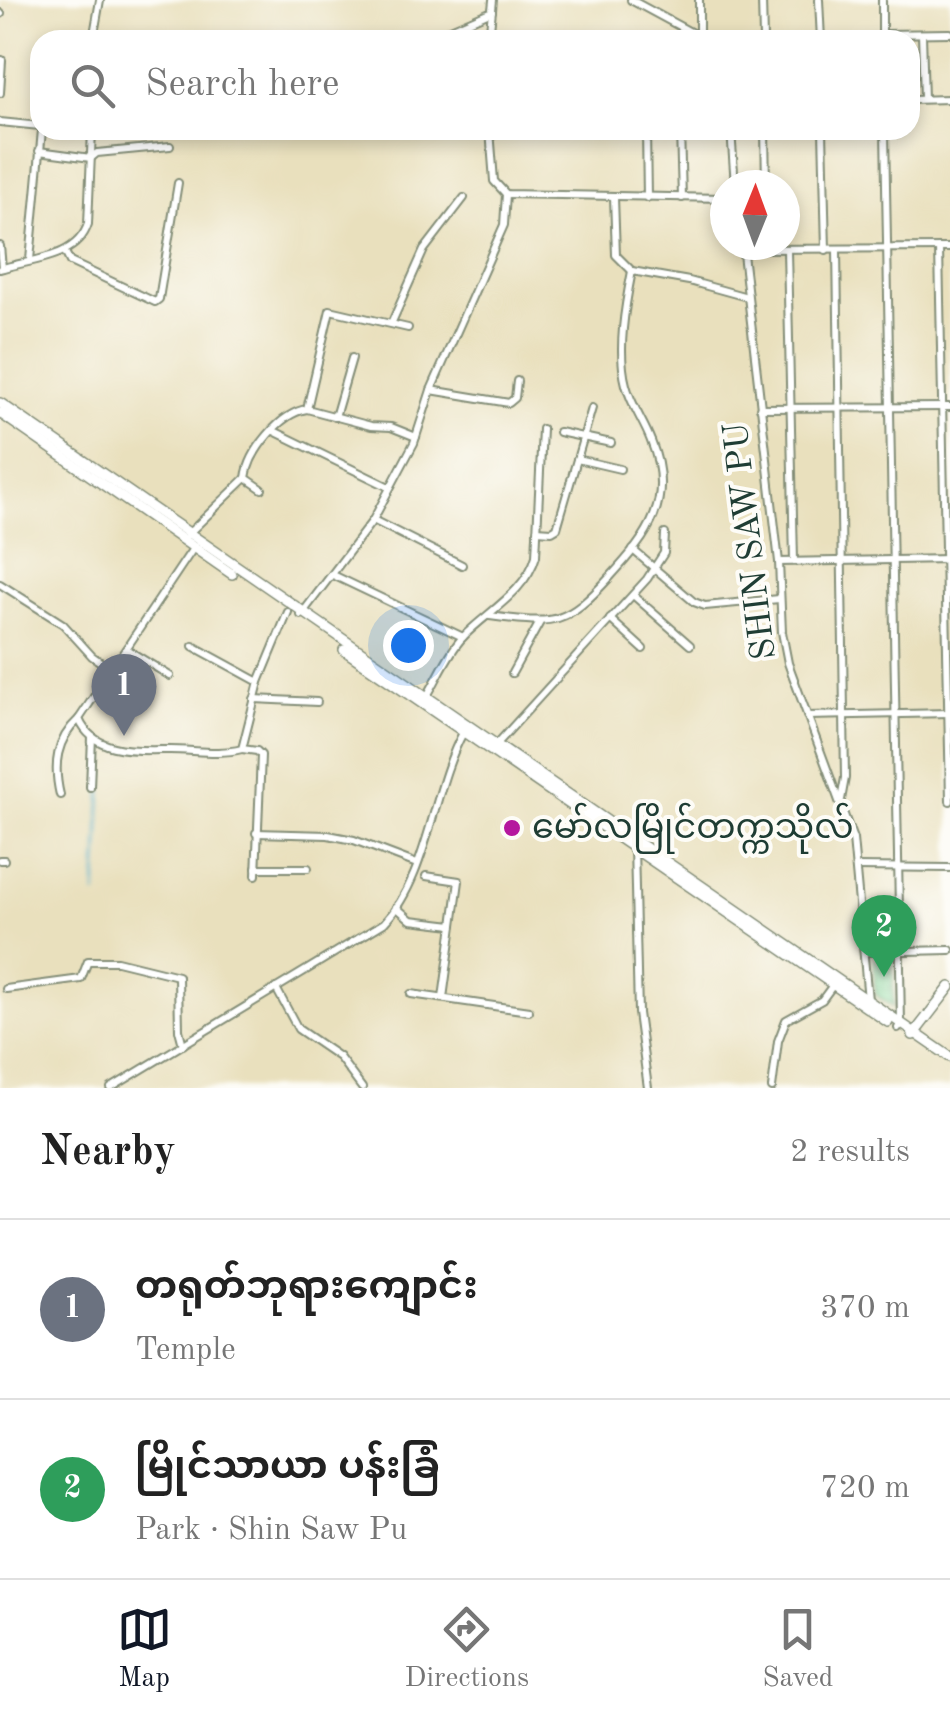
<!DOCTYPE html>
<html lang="en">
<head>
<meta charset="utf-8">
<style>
  :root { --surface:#fff; --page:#f6f6f6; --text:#222; --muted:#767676; --line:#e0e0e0; --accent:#111827 }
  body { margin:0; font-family:"Old Standard TT","Noto Sans Myanmar",serif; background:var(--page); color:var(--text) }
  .compass { position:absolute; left:710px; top:170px; width:90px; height:90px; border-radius:50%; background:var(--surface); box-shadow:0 5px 15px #0003; rotate:1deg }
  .you { position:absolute; left:408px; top:645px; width:35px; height:35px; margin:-25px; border:8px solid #fff; border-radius:50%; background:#1a73e8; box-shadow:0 0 0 15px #1a73e833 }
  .badge { display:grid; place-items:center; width:65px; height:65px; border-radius:50%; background:var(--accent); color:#fff; font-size:32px; font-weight:700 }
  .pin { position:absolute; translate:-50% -82px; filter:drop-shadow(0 2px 5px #0008) }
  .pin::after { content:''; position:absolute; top:52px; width:35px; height:30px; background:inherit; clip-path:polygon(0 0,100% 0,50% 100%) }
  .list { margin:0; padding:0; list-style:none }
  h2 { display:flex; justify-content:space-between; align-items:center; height:130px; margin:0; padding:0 40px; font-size:42px }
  h2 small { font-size:32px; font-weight:400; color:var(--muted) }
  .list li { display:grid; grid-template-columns:65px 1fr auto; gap:30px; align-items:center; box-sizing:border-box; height:180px; padding:0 40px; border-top:2px solid var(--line) }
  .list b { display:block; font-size:38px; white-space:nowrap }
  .list p { margin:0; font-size:32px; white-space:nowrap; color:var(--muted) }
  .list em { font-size:32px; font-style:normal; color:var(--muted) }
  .icon { flex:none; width:55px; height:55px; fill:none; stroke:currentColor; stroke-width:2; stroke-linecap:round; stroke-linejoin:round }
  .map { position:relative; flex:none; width:950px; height:1088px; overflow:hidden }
  .search { position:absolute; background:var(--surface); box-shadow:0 5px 15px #0003; left:30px; right:30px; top:30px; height:110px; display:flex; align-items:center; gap:25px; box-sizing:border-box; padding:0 35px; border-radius:30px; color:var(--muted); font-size:38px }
  .sheet { height:490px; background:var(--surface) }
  nav { display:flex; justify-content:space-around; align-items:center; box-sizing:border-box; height:140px; border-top:2px solid var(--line); background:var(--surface); font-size:28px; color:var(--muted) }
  nav a { display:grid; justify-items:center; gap:5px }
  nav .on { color:var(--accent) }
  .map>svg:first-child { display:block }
  .park { fill:url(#park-tufts); stroke:#538c69; stroke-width:2.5 }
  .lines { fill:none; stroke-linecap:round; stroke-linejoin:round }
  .stream { stroke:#4fb1ce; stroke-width:2.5 }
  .minor-casing { stroke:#848e78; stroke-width:10 }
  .major-casing { stroke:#848e78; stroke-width:12 }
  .minor { stroke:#fff; stroke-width:6 }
  .major { stroke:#fff; stroke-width:9 }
  .poi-dot { fill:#b5179e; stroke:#fdfcf7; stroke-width:4 }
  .labels { text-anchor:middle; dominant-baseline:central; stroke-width:8; stroke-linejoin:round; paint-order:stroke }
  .street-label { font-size:35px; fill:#1f3d34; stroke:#fdfcf7 }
  .poi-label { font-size:35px; fill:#1f3d34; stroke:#fdfcf7; text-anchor:start }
</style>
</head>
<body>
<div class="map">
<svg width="950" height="1088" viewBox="0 0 950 1088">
  <defs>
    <pattern id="park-tufts" width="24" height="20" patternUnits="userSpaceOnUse" patternTransform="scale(2.5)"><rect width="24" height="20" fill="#87dc9e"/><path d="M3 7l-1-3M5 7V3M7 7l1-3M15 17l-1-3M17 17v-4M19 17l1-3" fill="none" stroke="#6eb482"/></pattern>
  </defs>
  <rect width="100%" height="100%" fill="#fdfcf7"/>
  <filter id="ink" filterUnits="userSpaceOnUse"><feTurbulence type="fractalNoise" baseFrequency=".01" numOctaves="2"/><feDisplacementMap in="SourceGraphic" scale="20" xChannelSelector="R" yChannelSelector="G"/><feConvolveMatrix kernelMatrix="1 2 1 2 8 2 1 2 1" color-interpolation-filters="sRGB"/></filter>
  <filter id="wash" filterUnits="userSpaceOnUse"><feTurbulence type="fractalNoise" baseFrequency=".0048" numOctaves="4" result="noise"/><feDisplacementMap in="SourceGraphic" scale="40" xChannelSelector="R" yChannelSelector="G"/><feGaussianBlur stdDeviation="2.25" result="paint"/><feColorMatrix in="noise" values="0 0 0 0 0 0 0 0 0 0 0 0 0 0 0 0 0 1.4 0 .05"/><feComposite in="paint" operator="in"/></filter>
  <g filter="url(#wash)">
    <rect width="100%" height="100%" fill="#e9e0bd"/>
    <path class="park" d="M874 959H893V1007L875 994Z"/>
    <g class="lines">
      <path class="stream" d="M96 894 104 752"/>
    </g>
  </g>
  <g filter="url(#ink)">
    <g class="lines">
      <defs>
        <g id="minor">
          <path d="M631 0 705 40"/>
          <path d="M699 0V37"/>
          <path d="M762 0 763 40"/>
          <path d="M819 0 821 40"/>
          <path d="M882 0V40"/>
          <path d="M0 13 1 14"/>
          <path d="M882 34 950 33"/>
          <path d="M922 34 924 99"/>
          <path d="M93 40 100 0"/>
          <path d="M425 40 492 11"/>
          <path d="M489 40 493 0"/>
          <path d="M0 93 2 60"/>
          <path d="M910 100 950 99"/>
          <path d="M0 122 40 126"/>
          <path d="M490 130 494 181 506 194 725 198"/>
          <path d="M646 130 647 198"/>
          <path d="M680 130 682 198"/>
          <path d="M731 130 735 185"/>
          <path d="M765 130 766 185"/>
          <path d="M823 130 826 250"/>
          <path d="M885 130 901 1023 898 1028"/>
          <path d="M39 151 91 158 97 153 170 146"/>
          <path d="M614 197 616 255 632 271 689 281 747 297"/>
          <path d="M742 245 779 562 782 632 788 663 853 839 868 1000"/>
          <path d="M0 246 2 268"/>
          <path d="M939 248 950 801"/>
          <path d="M742 249 950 248"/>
          <path d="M787 250 794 561"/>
          <path d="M837 250 845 778 841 800"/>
          <path d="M65 252 70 262 155 302 159 299 178 183"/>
          <path d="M30 260 42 130"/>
          <path d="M0 269C31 259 77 259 88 224L92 130"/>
          <path d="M392 322 424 250 464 198"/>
          <path d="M431 390 509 403 515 398 517 381"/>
          <path d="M760 408 950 407"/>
          <path d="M307 409 330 310 408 328"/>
          <path d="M335 417 352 358"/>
          <path d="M274 431 389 487"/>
          <path d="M559 432 611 443"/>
          <path d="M577 459 620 469"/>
          <path d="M262 489 246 478C249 452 280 413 307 409L371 426 391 427 416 437"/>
          <path d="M373 520 462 565"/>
          <path d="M537 530 552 531 557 528 592 408"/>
          <path d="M187 535 246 478"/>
          <path d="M194 547 79 719C94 755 139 750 170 750 194 750 219 755 242 749L259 682 288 612"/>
          <path d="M633 550 694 602 705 606 779 599"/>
          <path d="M779 562 950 559"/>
          <path d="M333 575 463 637"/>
          <path d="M0 584 63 624 92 656 112 670"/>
          <path d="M633 595 690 645"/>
          <path d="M301 615 373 520 414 443 431 390 504 225 506 194"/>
          <path d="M489 616C555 624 564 627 610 577 649 535 675 500 651 441 644 422 631 405 626 385 617 351 625 306 632 271"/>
          <path d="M610 619 643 649"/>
          <path d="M193 646 259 682"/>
          <path d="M126 649 170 676"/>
          <path d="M512 673 540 622"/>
          <path d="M254 699 317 702"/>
          <path d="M425 699C438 679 447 654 463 637 487 612 526 592 536 556L542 429"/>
          <path d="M807 716 950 713"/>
          <path d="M496 745 647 579 664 553 665 534"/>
          <path d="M242 749 257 751 261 755 256 875"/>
          <path d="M90 787 92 737"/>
          <path d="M60 795C53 765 56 740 79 719"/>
          <path d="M256 833 328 835 354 840 417 864"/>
          <path d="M634 846 638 1013 648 1088"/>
          <path d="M0 860H4"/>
          <path d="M856 867 950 868"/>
          <path d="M256 868H308"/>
          <path d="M426 876 459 881 443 998"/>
          <path d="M396 907 411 920 453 925"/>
          <path d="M864 952 950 950"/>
          <path d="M276 988 298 1029 339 1057 362 1088"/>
          <path d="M6 989 81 979 88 961H117L178 976 179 1030 183 1045"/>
          <path d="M411 994 529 1011"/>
          <path d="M111 1088 384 923C429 876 432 788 464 731"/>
          <path d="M772 1088 778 1041 786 1020 822 1000 833 985"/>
        </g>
        <g id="major">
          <path d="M0 403C316 622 632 841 950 1057"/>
          <path d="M0 413 232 574"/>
          <path d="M344 650 888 1022"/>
          <path d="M913 1035 950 987"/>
        </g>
      </defs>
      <use href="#minor" class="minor-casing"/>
      <use href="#major" class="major-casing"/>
      <use href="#minor" class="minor"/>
      <use href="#major" class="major"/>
    </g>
  </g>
  <circle class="poi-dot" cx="512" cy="828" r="10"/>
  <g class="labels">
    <g class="street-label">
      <text transform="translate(751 541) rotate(-97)">SHIN SAW PU</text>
    </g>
    <g class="poi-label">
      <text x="532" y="828">မော်လမြိုင်တက္ကသိုလ်</text>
    </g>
  </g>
</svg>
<svg class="compass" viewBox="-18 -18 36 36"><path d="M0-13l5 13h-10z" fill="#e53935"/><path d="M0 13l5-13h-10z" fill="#767676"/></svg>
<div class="you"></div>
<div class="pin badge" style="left:124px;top:736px;background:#6b7280">1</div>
<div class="pin badge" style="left:884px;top:977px;background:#2e9e5b">2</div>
<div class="search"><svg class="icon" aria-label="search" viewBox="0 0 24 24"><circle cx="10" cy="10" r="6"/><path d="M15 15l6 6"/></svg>Search here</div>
</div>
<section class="sheet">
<h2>Nearby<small>2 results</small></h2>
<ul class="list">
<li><span class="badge" style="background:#6b7280">1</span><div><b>တရုတ်ဘုရားကျောင်း</b><p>Temple</p></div><em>370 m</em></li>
<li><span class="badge" style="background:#2e9e5b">2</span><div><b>မြိုင်သာယာ ပန်းခြံ</b><p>Park · Shin Saw Pu</p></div><em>720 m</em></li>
</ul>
</section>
<nav>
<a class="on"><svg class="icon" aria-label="map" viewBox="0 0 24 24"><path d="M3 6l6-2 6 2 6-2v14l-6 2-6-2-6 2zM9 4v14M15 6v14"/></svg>Map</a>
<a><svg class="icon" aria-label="directions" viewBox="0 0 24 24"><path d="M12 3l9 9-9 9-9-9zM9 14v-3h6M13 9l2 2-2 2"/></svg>Directions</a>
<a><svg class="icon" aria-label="saved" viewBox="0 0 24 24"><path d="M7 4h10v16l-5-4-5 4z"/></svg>Saved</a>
</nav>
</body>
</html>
